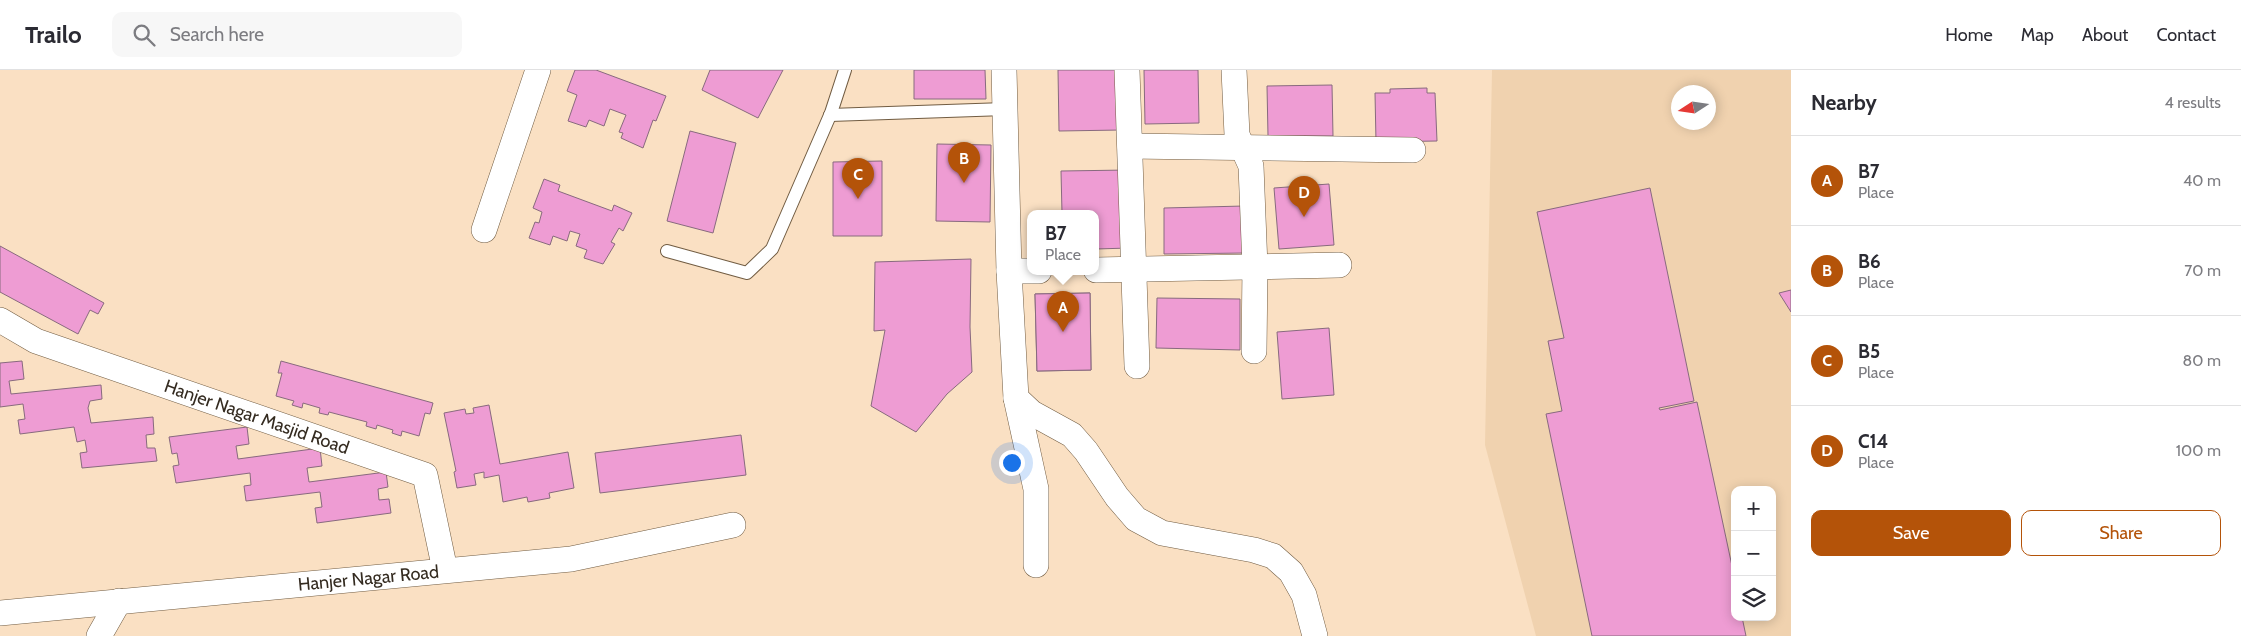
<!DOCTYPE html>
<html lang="en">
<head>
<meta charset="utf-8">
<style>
  :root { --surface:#fff; --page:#f7f7f7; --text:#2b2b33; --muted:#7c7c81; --line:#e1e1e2; --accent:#b45309 }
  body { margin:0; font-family:Cabin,sans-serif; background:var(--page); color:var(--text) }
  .controls { position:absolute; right:15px; bottom:15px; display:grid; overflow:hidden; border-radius:10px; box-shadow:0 2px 12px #0003 }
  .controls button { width:45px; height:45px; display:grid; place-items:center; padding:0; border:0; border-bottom:1px solid var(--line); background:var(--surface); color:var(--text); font:25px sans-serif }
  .compass { position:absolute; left:1671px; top:15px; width:45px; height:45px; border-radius:50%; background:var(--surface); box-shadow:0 2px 12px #0003; rotate:258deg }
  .you { position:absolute; left:1011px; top:392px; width:18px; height:18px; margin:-12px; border:4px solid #fff; border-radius:50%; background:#1a73e8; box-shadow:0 0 0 8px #1a73e833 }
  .badge { display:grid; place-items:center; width:32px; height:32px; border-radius:50%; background:var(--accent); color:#fff; font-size:16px; font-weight:700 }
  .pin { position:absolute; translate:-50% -41px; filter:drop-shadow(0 1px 2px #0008) }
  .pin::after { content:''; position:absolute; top:26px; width:18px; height:15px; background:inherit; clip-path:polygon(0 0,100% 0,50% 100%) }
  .popup { position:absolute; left:1027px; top:140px; width:72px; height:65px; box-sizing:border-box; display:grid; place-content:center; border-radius:10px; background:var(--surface); filter:drop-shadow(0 1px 4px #0005); font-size:16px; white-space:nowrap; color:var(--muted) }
  .popup b { font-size:19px; color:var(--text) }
  .popup::after { content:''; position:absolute; left:50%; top:100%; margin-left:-10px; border:10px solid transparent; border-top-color:var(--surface) }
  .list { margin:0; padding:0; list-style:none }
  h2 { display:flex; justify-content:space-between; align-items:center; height:65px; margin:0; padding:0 20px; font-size:21px }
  h2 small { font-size:16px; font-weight:400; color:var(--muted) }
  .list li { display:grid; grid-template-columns:32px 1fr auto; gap:15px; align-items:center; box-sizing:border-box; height:90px; padding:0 20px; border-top:1px solid var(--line) }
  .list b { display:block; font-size:19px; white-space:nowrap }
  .list p { margin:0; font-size:16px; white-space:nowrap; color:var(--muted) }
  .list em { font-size:16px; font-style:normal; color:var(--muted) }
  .actions { display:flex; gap:10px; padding:15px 20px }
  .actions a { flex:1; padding:11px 0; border:1px solid var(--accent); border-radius:10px; text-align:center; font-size:18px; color:var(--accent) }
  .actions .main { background:var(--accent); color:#fff }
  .icon { flex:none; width:28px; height:28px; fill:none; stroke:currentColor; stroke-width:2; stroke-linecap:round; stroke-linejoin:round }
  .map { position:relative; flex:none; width:1791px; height:566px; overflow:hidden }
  header { display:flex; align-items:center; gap:30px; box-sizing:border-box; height:70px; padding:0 25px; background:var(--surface); border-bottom:1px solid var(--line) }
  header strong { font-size:24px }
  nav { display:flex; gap:28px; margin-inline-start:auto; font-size:18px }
  .search { width:350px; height:45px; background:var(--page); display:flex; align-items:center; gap:12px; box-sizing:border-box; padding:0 18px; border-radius:10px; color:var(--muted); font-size:19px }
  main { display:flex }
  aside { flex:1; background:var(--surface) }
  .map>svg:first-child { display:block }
  .built { fill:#f0d2af; fill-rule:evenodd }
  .building { fill:#ee9cd3; stroke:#886a7e }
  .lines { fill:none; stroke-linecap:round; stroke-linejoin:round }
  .service-casing { stroke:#715c42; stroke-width:14 }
  .minor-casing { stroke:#715c42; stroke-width:26 }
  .service { stroke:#fff; stroke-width:12 }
  .minor { stroke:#fff; stroke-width:25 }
  .labels { text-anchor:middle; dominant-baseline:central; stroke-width:5; stroke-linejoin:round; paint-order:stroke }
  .street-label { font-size:18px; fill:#342b20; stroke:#ffefde }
</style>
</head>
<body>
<header>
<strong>Trailo</strong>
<div class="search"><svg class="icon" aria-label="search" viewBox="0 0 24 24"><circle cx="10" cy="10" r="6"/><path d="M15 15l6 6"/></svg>Search here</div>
<nav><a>Home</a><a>Map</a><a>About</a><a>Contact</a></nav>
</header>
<main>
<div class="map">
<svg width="1791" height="566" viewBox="0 0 1791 566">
  <rect width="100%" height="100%" fill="#fae0c3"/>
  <path class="built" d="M1492 0H1791V566H1536L1485 375ZM1678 22H1708V52H1678ZM1735 420H1772V547H1735Z"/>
  <g class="building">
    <path d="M575 0H596L666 26 656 51 653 50 643 78 621 68 623 63 619 62 626 45 610 39 604 56 589 50 586 57 568 51 577 25 567 21Z"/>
    <path d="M710 0H783L758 48 702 20Z"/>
    <path d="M914 0H985L986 29H914Z"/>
    <path d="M1058 0H1120L1121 60 1059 61Z"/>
    <path d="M1144 0H1198L1199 53 1145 54Z"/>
    <path d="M1332 15 1333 66H1268L1267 16Z"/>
    <path d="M1427 18V23H1435L1437 71 1376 72 1375 23H1390V19Z"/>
    <path d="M690 61 736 73 713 163 667 151Z"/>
    <path d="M937 74 991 75 990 152 936 151Z"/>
    <path d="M882 91V166H833V92Z"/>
    <path d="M1128 100 1129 178 1096 179V143H1062L1061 101Z"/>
    <path d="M544 109 560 115 558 121 612 141 614 135 632 143 623 161 619 158 611 172 615 174 603 194 584 188 587 180 576 176 580 164 570 161 567 171 553 166 550 175 529 168 535 152 539 153 542 142 533 138Z"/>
    <path d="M1329 114 1334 175 1279 179 1274 118Z"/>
    <path d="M1650 118 1694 331 1659 338 1660 340 1697 332 1735 510V547H1742L1746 566H1592L1546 344 1562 341 1548 271 1564 268 1537 142Z"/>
    <path d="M1244 136 1245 183 1164 184V138Z"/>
    <path d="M0 176 104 233 98 244 90 240 78 264 0 222Z"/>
    <path d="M971 189 970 257 972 302 947 324 916 362 871 336 885 260 874 261 875 192Z"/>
    <path d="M1791 220V242L1779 223Z"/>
    <path d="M1090 223 1091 300 1037 301 1035 224Z"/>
    <path d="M1090 223 1091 300 1037 301 1035 224Z"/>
    <path d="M1157 228 1240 229V280L1156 278Z"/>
    <path d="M1329 258 1334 325 1282 329 1277 262Z"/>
    <path d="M22 291 24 309 9 311 11 324 101 315 102 329 90 331 88 338 91 353 153 347 154 364 146 365 147 378H155L157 391 82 398 80 383 87 382 85 370 77 372 74 357 20 364 18 350 25 349 23 334 0 337V293Z"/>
    <path d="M281 291 433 333 430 344 425 343 419 366 402 361 401 366 392 363 393 360 377 355 376 359 366 356 367 352 329 342 328 345 319 343 320 338 303 333 302 338 292 335 294 331 276 326 282 303H278Z"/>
    <path d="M489 335 500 394 568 382 574 418 549 423 550 428 528 432 527 427 503 432 499 405 484 408V402L474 404 476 415 457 418 454 402 456 401 444 343 465 339 466 344 474 343 473 338Z"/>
    <path d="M247 357 249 374 236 376 238 389 320 378 322 396 307 398 309 412 386 402 388 417 378 419 379 430 389 429 391 443 317 453 315 438 322 437 320 422 246 431 244 416 251 415 250 403 176 413 173 396 179 395 177 383 172 384 169 367Z"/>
    <path d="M741 365 746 405 600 423 595 383Z"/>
  </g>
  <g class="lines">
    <defs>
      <g id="service">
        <path d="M830 45 1005 39"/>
        <path d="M667 181 747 203 772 179 831 43 845 0"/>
      </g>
      <g id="minor">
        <path d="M1004 0 1009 201 1016 328 1032 343 1072 365 1086 381 1117 427 1136 449 1162 463 1254 480 1273 486 1291 502 1304 525 1315 566"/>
        <path d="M1127 0 1137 296"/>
        <path d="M1234 0 1237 65 1251 96 1255 197 1254 281"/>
        <path d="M1130 76 1413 80"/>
        <path d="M484 160 538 0"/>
        <path d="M1096 200 1339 195"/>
        <path d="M1009 201H1039"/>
        <path id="s1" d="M0 250 36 271 425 405 445 500"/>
        <path d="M1016 328 1036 419V495"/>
        <path id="s2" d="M0 543 571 489 733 455"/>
        <path d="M99 566 119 531"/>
      </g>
    </defs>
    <use href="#service" class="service-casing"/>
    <use href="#minor" class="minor-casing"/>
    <use href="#service" class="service"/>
    <use href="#minor" class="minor"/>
  </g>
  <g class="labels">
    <g class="street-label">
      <text stroke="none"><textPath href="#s1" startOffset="275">Hanjer Nagar Masjid Road</textPath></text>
      <text stroke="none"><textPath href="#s2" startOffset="370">Hanjer Nagar Road</textPath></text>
    </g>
  </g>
</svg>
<div class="controls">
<button>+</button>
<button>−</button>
<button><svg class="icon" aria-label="layers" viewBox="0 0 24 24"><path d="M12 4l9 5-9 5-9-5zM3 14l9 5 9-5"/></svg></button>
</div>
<svg class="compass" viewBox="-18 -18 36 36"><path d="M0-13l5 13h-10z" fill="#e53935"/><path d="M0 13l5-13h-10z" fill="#7c7c81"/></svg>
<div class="you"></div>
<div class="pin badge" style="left:1063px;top:262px">A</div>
<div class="popup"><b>B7</b>Place</div>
<div class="pin badge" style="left:964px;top:113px">B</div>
<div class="pin badge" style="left:858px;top:129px">C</div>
<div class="pin badge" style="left:1304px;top:147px">D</div>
</div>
<aside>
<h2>Nearby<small>4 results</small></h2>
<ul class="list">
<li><span class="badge">A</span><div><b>B7</b><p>Place</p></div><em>40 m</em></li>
<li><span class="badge">B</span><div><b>B6</b><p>Place</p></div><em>70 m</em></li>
<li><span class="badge">C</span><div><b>B5</b><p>Place</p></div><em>80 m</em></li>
<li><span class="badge">D</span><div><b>C14</b><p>Place</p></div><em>100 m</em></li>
</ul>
<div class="actions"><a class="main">Save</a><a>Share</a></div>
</aside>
</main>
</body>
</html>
